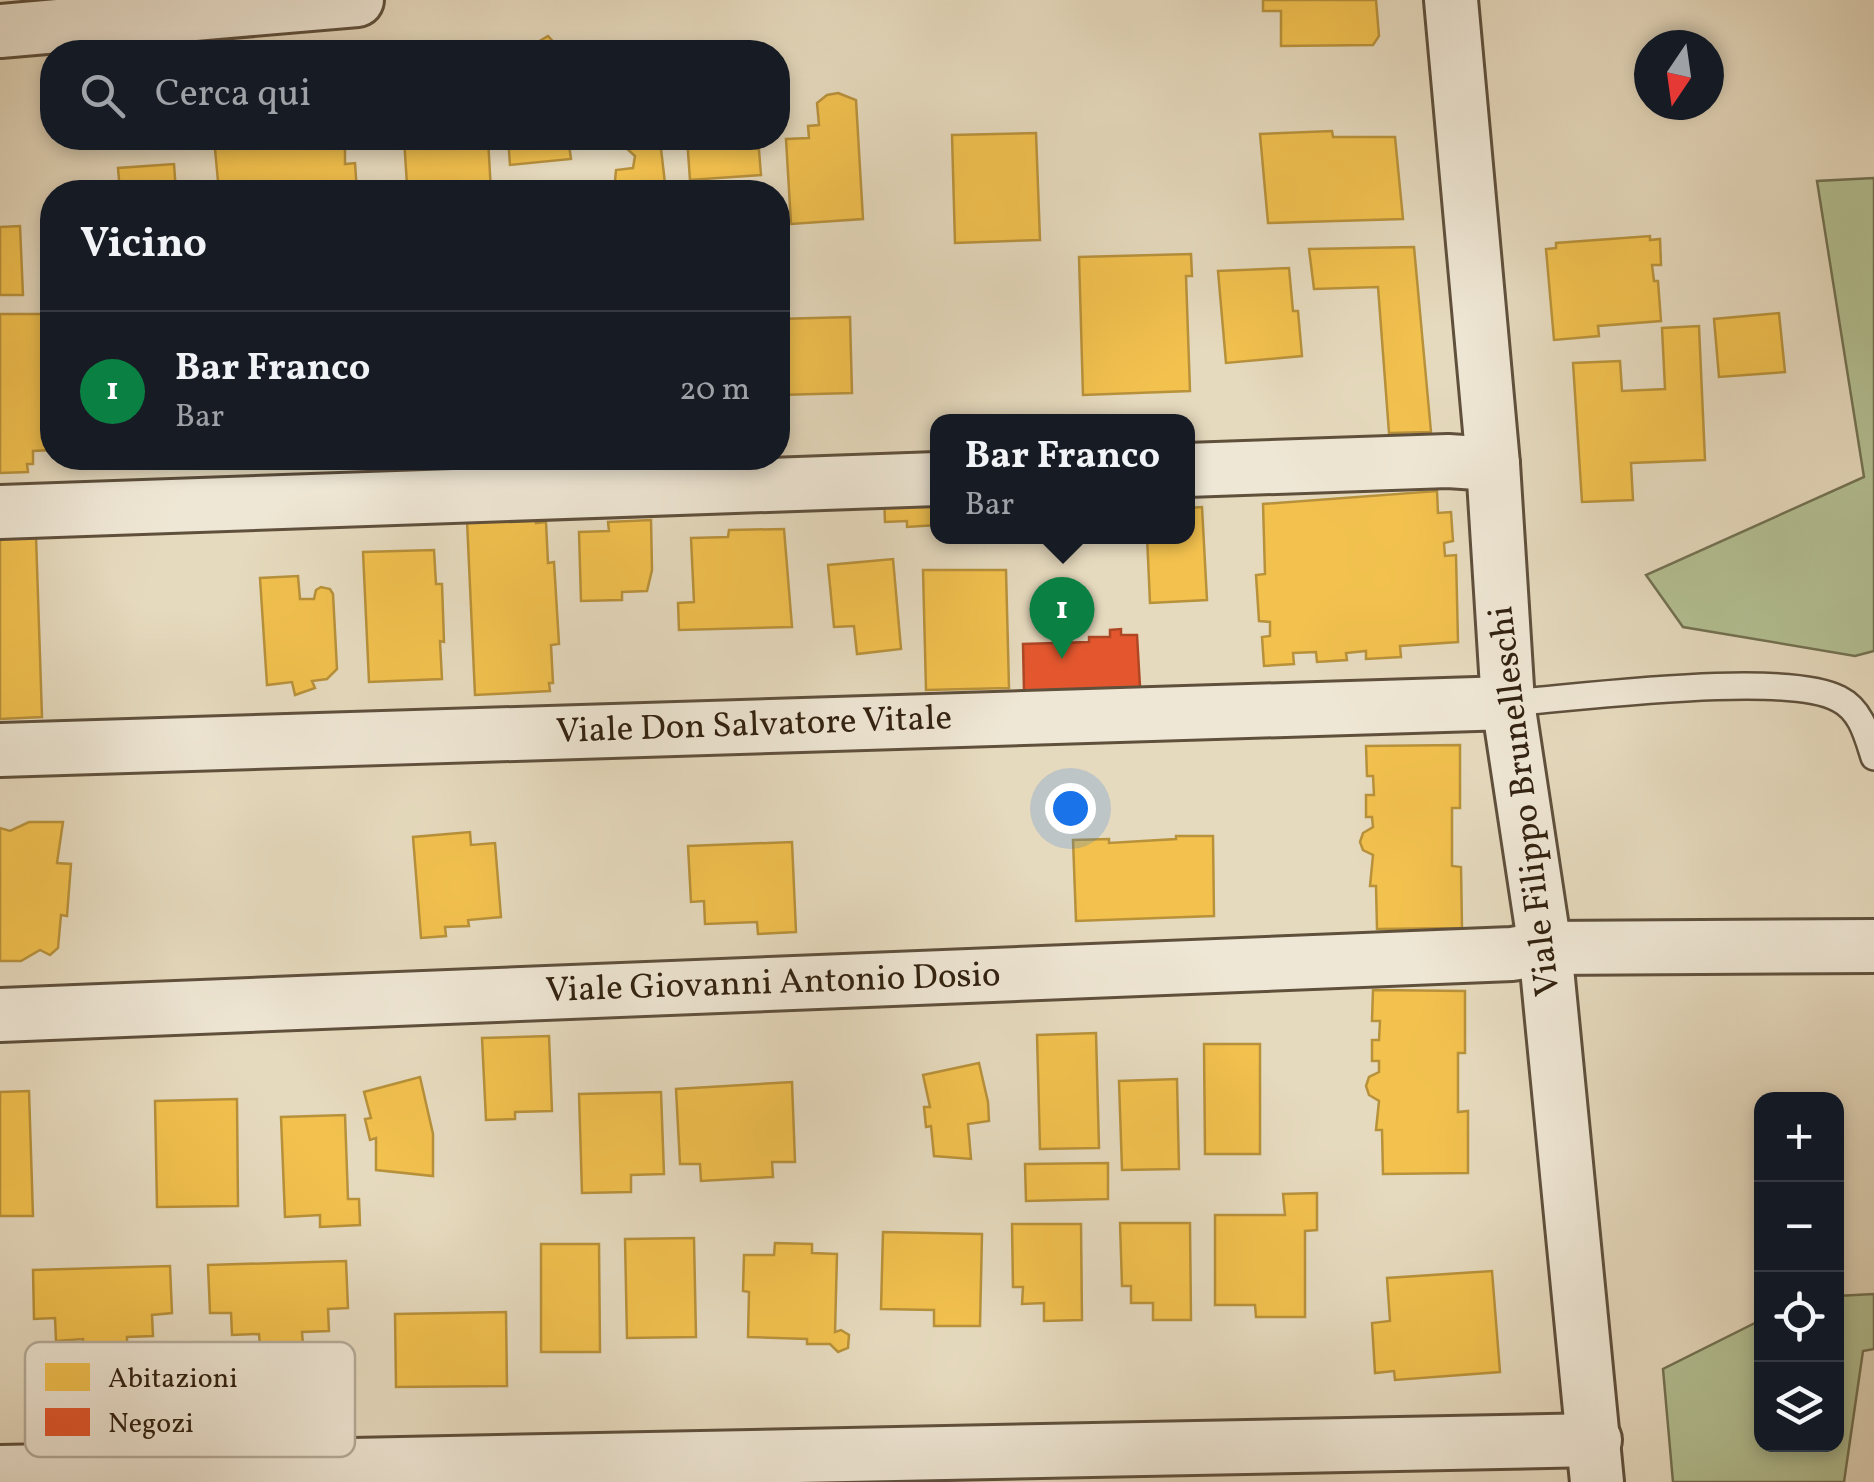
<!DOCTYPE html>
<html lang="it">
<head>
<meta charset="utf-8">
<style>
  :root { --surface:#171b24; --page:#20242c; --text:#f1f3f6; --muted:#9ea1a6; --line:#363941; --accent:#0b8043 }
  body { margin:0; font-family:Vollkorn,serif; background:var(--page); color:var(--text) }
  .controls { position:absolute; right:30px; bottom:30px; display:grid; overflow:hidden; border-radius:20px; box-shadow:0 5px 15px #0003 }
  .controls button { width:90px; height:90px; display:grid; place-items:center; padding:0; border:0; border-bottom:2px solid var(--line); background:var(--surface); color:var(--text); font:50px sans-serif }
  .compass { position:absolute; left:1634px; top:30px; width:90px; height:90px; border-radius:50%; background:var(--surface); box-shadow:0 5px 15px #0003; rotate:193deg }
  .you { position:absolute; left:1070px; top:808px; width:35px; height:35px; margin:-25px; border:8px solid #fff; border-radius:50%; background:#1a73e8; box-shadow:0 0 0 15px #1a73e833 }
  .badge { display:grid; place-items:center; width:65px; height:65px; border-radius:50%; background:var(--accent); color:#fff; font-size:32px; font-weight:700 }
  .pin { position:absolute; translate:-50% -82px; filter:drop-shadow(0 2px 5px #0008) }
  .pin::after { content:''; position:absolute; top:52px; width:35px; height:30px; background:inherit; clip-path:polygon(0 0,100% 0,50% 100%) }
  .popup { position:absolute; left:930px; top:414px; width:265px; height:130px; box-sizing:border-box; display:grid; place-content:center; border-radius:20px; background:var(--surface); filter:drop-shadow(0 2px 8px #0005); font-size:32px; white-space:nowrap; color:var(--muted) }
  .popup b { font-size:38px; color:var(--text) }
  .popup::after { content:''; position:absolute; left:50%; top:100%; margin-left:-20px; border:20px solid transparent; border-top-color:var(--surface) }
  .list { margin:0; padding:0; list-style:none }
  h2 { display:flex; justify-content:space-between; align-items:center; height:130px; margin:0; padding:0 40px; font-size:42px }
  h2 small { font-size:32px; font-weight:400; color:var(--muted) }
  .list li { display:grid; grid-template-columns:65px 1fr auto; gap:30px; align-items:center; box-sizing:border-box; height:160px; padding:0 40px; border-top:2px solid var(--line) }
  .list b { display:block; font-size:38px; white-space:nowrap }
  .list p { margin:0; font-size:32px; white-space:nowrap; color:var(--muted) }
  .list em { font-size:32px; font-style:normal; color:var(--muted) }
  .icon { flex:none; width:55px; height:55px; fill:none; stroke:currentColor; stroke-width:2; stroke-linecap:round; stroke-linejoin:round }
  .map { position:relative; flex:none; width:1874px; height:1482px; overflow:hidden }
  .search { position:absolute; background:var(--surface); box-shadow:0 5px 15px #0003; left:40px; top:40px; width:750px; height:110px; display:flex; align-items:center; gap:25px; box-sizing:border-box; padding:0 35px; border-radius:40px; color:var(--muted); font-size:38px }
  .panel { position:absolute; background:var(--surface); box-shadow:0 5px 15px #0003; left:40px; top:180px; width:750px; height:290px; border-radius:40px }
  .map>svg:first-child { display:block }
  .green { fill:#b3c093; stroke:#727152; stroke-width:2.5 }
  .homes { fill:#f2c14e; stroke:#b8913b; stroke-width:2.5 }
  .shops { fill:#e4572e; stroke:#af4725; stroke-width:2.5 }
  .lines { fill:none; stroke-linecap:round; stroke-linejoin:round }
  .service-casing { stroke:#5f503c; stroke-width:30 }
  .minor-casing { stroke:#5f503c; stroke-width:58 }
  .service { stroke:#efe7d5; stroke-width:25 }
  .minor { stroke:#efe7d5; stroke-width:52 }
  .labels { text-anchor:middle; dominant-baseline:central; stroke-width:10; stroke-linejoin:round; paint-order:stroke }
  .street-label { font-size:35px; fill:#322210; stroke:#efe7d5 }
  .key { fill:#efe7d5; stroke:#b6ac9a; stroke-width:2.5 }
  .key-label { font-size:28px; fill:#322210 }
</style>
</head>
<body>
<div class="map">
<svg width="1874" height="1482" viewBox="0 0 1874 1482">
  <rect width="100%" height="100%" fill="#e6dabe"/>
  <filter id="stains"><feTurbulence type="fractalNoise" baseFrequency=".002" numOctaves="4"/><feColorMatrix values="0 0 0 0 .2 0 0 0 0 .09 0 0 0 0 .02 0 0 0 .5 -.17"/></filter>
  <radialGradient id="worn" r=".72"><stop offset=".6" stop-color="#630" stop-opacity="0"/><stop offset="1" stop-color="#630" stop-opacity=".3"/></radialGradient>
  <g class="green">
    <path d="M1874 178V651L1855 656 1683 627 1646 575 1864 477 1817 181Z"/>
    <path d="M1874 1294V1349L1863 1351 1844 1482H1673L1663 1369 1761 1320 1762 1444H1836L1837 1296Z"/>
  </g>
  <g class="homes">
    <path d="M1263 0H1376L1379 36 1373 45 1281 46V11H1263Z"/>
    <path d="M548 36 563 52H500L527 49 531 42 536 43Z"/>
    <path d="M838 93 856 100 863 219 791 224 786 139 809 138 808 126 819 125 817 103 827 95Z"/>
    <path d="M1332 131 1333 137H1395L1403 219 1268 223 1260 134Z"/>
    <path d="M1036 133 1040 240 955 243 952 135Z"/>
    <path d="M252 138 272 143 296 142 302 138H341L345 139V164L355 163 357 192H219L215 149Z"/>
    <path d="M404 138H488L491 192H403V185H407Z"/>
    <path d="M508 138H568L571 159 510 165Z"/>
    <path d="M615 138 660 140 666 192H614L616 170 633 168 635 156Z"/>
    <path d="M687 138H758L761 175 690 180Z"/>
    <path d="M174 164 176 192H120L118 168Z"/>
    <path d="M20 226 23 295H0V227Z"/>
    <path d="M1650 236V240L1660 239 1661 265H1652L1654 281H1658L1661 321 1598 326 1599 336 1554 340 1546 249 1556 248V243Z"/>
    <path d="M1414 247 1431 432 1389 433 1378 287 1314 289 1309 249Z"/>
    <path d="M1191 254 1192 276H1186L1190 391 1083 395 1079 257Z"/>
    <path d="M1289 268 1293 311H1298L1302 356 1226 363 1218 271Z"/>
    <path d="M1779 313 1785 372 1719 377 1714 319Z"/>
    <path d="M0 314H52V450L33 451V464H27L28 472 0 473Z"/>
    <path d="M850 317 852 393 778 395V319Z"/>
    <path d="M1699 326 1705 460 1631 463 1633 500 1582 502 1573 363 1620 361 1622 391 1665 389 1662 328Z"/>
    <path d="M937 491V525L907 527V521L885 522 884 496Z"/>
    <path d="M1437 491 1438 513 1451 512 1453 541 1444 543 1445 556 1456 555 1458 642 1400 646 1401 657 1366 659V651L1346 653 1347 660 1317 662 1316 652 1293 653 1294 664 1264 666 1262 637 1270 636V622L1259 621 1256 575 1265 574 1263 504Z"/>
    <path d="M1202 507 1207 600 1150 603 1147 536H1187V508Z"/>
    <path d="M536 518V523L546 522 548 563 554 562 559 644 551 645 553 683H549L550 691 475 695 467 521Z"/>
    <path d="M651 520 652 570 647 591 622 592V600L581 601 579 532 609 531 608 522Z"/>
    <path d="M784 529 792 627 679 630 678 603 694 602 691 538 728 537 729 530Z"/>
    <path d="M36 536 42 717 0 719V537Z"/>
    <path d="M434 550 436 584H442L444 642 440 641 442 679 369 682 363 552Z"/>
    <path d="M893 559 901 649 857 654 854 626 834 627 828 565Z"/>
    <path d="M923 570H1006L1009 688 926 690Z"/>
    <path d="M298 576 300 599H314L316 590 321 587 330 589 333 594 337 669 327 679 312 681 315 688 295 695 292 682 267 685 260 578Z"/>
    <path d="M1460 745V808H1452V866L1461 867 1462 928 1377 929 1376 886H1370L1373 855 1363 850 1360 842 1363 833 1373 827 1372 817H1366V795H1374L1373 776H1367L1366 746Z"/>
    <path d="M29 822H63L57 863 71 864 67 916 61 915 58 948 50 955 40 950 21 961H0V828L10 831Z"/>
    <path d="M470 832 471 845 495 843 501 917 468 920 469 926 445 927 446 936 421 938 413 837Z"/>
    <path d="M1176 836H1213L1214 916 1076 921 1073 840 1109 839V843L1176 839Z"/>
    <path d="M792 842 796 932 758 934 757 922 705 924 704 901 691 902 688 846Z"/>
    <path d="M1373 990 1465 991V1053H1458V1112L1468 1111V1173L1383 1174 1382 1130H1376L1379 1101 1369 1095 1366 1086 1369 1077 1379 1072V1061H1372V1040H1379L1380 1021H1372Z"/>
    <path d="M1096 1033 1099 1148 1040 1149 1037 1035Z"/>
    <path d="M549 1036 552 1111 515 1112V1119L486 1120 482 1038Z"/>
    <path d="M1204 1044H1260V1154H1205Z"/>
    <path d="M979 1063 988 1102 989 1121 968 1124 971 1159 934 1156 931 1126 926 1127 924 1107H930L923 1075Z"/>
    <path d="M420 1077 433 1134V1176L376 1170V1138L370 1140 365 1119 371 1118 364 1092Z"/>
    <path d="M1177 1079 1179 1169 1122 1170 1119 1081Z"/>
    <path d="M792 1082 795 1162H772L773 1177 701 1181 700 1164H680L676 1089Z"/>
    <path d="M29 1091 33 1216H0V1092Z"/>
    <path d="M661 1092 664 1174 631 1175V1192L582 1193 579 1094Z"/>
    <path d="M237 1099 238 1206 157 1207 155 1101Z"/>
    <path d="M345 1115 348 1199H359L360 1225 320 1227V1215L285 1217 281 1117Z"/>
    <path d="M1108 1163V1199L1026 1201 1025 1164Z"/>
    <path d="M1317 1193V1230L1305 1231V1317H1256L1255 1305H1215V1215H1285L1283 1194Z"/>
    <path d="M1120 1223H1190L1191 1320H1153V1303H1131V1286H1122Z"/>
    <path d="M1012 1224H1081L1082 1320 1044 1321V1303L1022 1304 1023 1287H1013Z"/>
    <path d="M883 1232 982 1234 980 1326H934V1310L881 1309Z"/>
    <path d="M694 1238 696 1337 627 1338 625 1239Z"/>
    <path d="M775 1243 812 1244V1253L837 1254 835 1332 841 1330 849 1335 848 1348 838 1352 830 1344H807V1339L748 1337 749 1292 743 1291 744 1255H774Z"/>
    <path d="M541 1244H599L600 1352H541Z"/>
    <path d="M346 1261 348 1308 328 1309 329 1331 302 1332 303 1345 260 1347 259 1334 232 1335 231 1313H210L208 1265Z"/>
    <path d="M170 1266 172 1313 152 1315 153 1336 127 1337V1350L84 1352 83 1339 56 1341 55 1318 34 1319 33 1270Z"/>
    <path d="M1492 1271 1500 1372 1395 1380 1394 1371 1375 1373 1372 1323 1390 1321 1387 1278Z"/>
    <path d="M506 1312 507 1386 396 1387 395 1314Z"/>
  </g>
  <path class="shops" d="M1121 629V635H1137L1140 687 1024 691 1023 644 1089 642V637H1110V630Z"/>
  <g class="lines">
    <defs>
      <path id="service" d="M1508 703C1577 698 1786 670 1839 699 1861 710 1867 735 1874 757"/>
      <g id="minor">
        <path d="M1451 0 1493 464 1508 703 1545 948 1597 1482"/>
        <path d="M0 31 357 0"/>
        <path d="M1187 470 1448 461 1493 464"/>
        <path d="M0 512 937 479"/>
        <path d="M0 750 1508 703"/>
        <path d="M0 1015 1512 954 1545 948 1874 946"/>
        <path d="M0 1472 1595 1440"/>
      </g>
    </defs>
    <use href="#service" class="service-casing"/>
    <use href="#minor" class="minor-casing"/>
    <use href="#service" class="service"/>
    <use href="#minor" class="minor"/>
  </g>
  <g class="labels">
    <g class="street-label">
      <text transform="translate(754 726) rotate(-2)">Viale Don Salvatore Vitale</text>
      <text transform="translate(1526 801) rotate(-97)">Viale Filippo Brunelleschi</text>
      <text transform="translate(773 984) rotate(-2)">Viale Giovanni Antonio Dosio</text>
    </g>
  </g>
  <rect x="25" y="1342" width="330" height="115" rx="15" class="key"/>
  <rect x="45" y="1363" width="45" height="28" fill="#f2c14e"/>
  <rect x="45" y="1408" width="45" height="28" fill="#e4572e"/>
  <g class="key-label">
    <text x="108" y="1387">Abitazioni</text>
    <text x="108" y="1432">Negozi</text>
  </g>
  <rect width="100%" height="100%" filter="url(#stains)"/>
  <rect width="100%" height="100%" fill="url(#worn)"/>
</svg>
<div class="controls">
<button>+</button>
<button>−</button>
<button><svg class="icon" aria-label="locate" viewBox="0 0 24 24"><circle cx="12" cy="12" r="6"/><path d="M12 2v4M12 18v4M2 12h4M18 12h4"/></svg></button>
<button><svg class="icon" aria-label="layers" viewBox="0 0 24 24"><path d="M12 4l9 5-9 5-9-5zM3 14l9 5 9-5"/></svg></button>
</div>
<svg class="compass" viewBox="-18 -18 36 36"><path d="M0-13l5 13h-10z" fill="#e53935"/><path d="M0 13l5-13h-10z" fill="#9ea1a6"/></svg>
<div class="you"></div>
<div class="pin badge" style="left:1062px;top:659px">1</div>
<div class="popup"><b>Bar Franco</b>Bar</div>
<div class="search"><svg class="icon" aria-label="search" viewBox="0 0 24 24"><circle cx="10" cy="10" r="6"/><path d="M15 15l6 6"/></svg>Cerca qui</div>
<section class="panel">
<h2>Vicino<small></small></h2>
<ul class="list">
<li><span class="badge">1</span><div><b>Bar Franco</b><p>Bar</p></div><em>20 m</em></li>
</ul>
</section>
</div>
</body>
</html>
